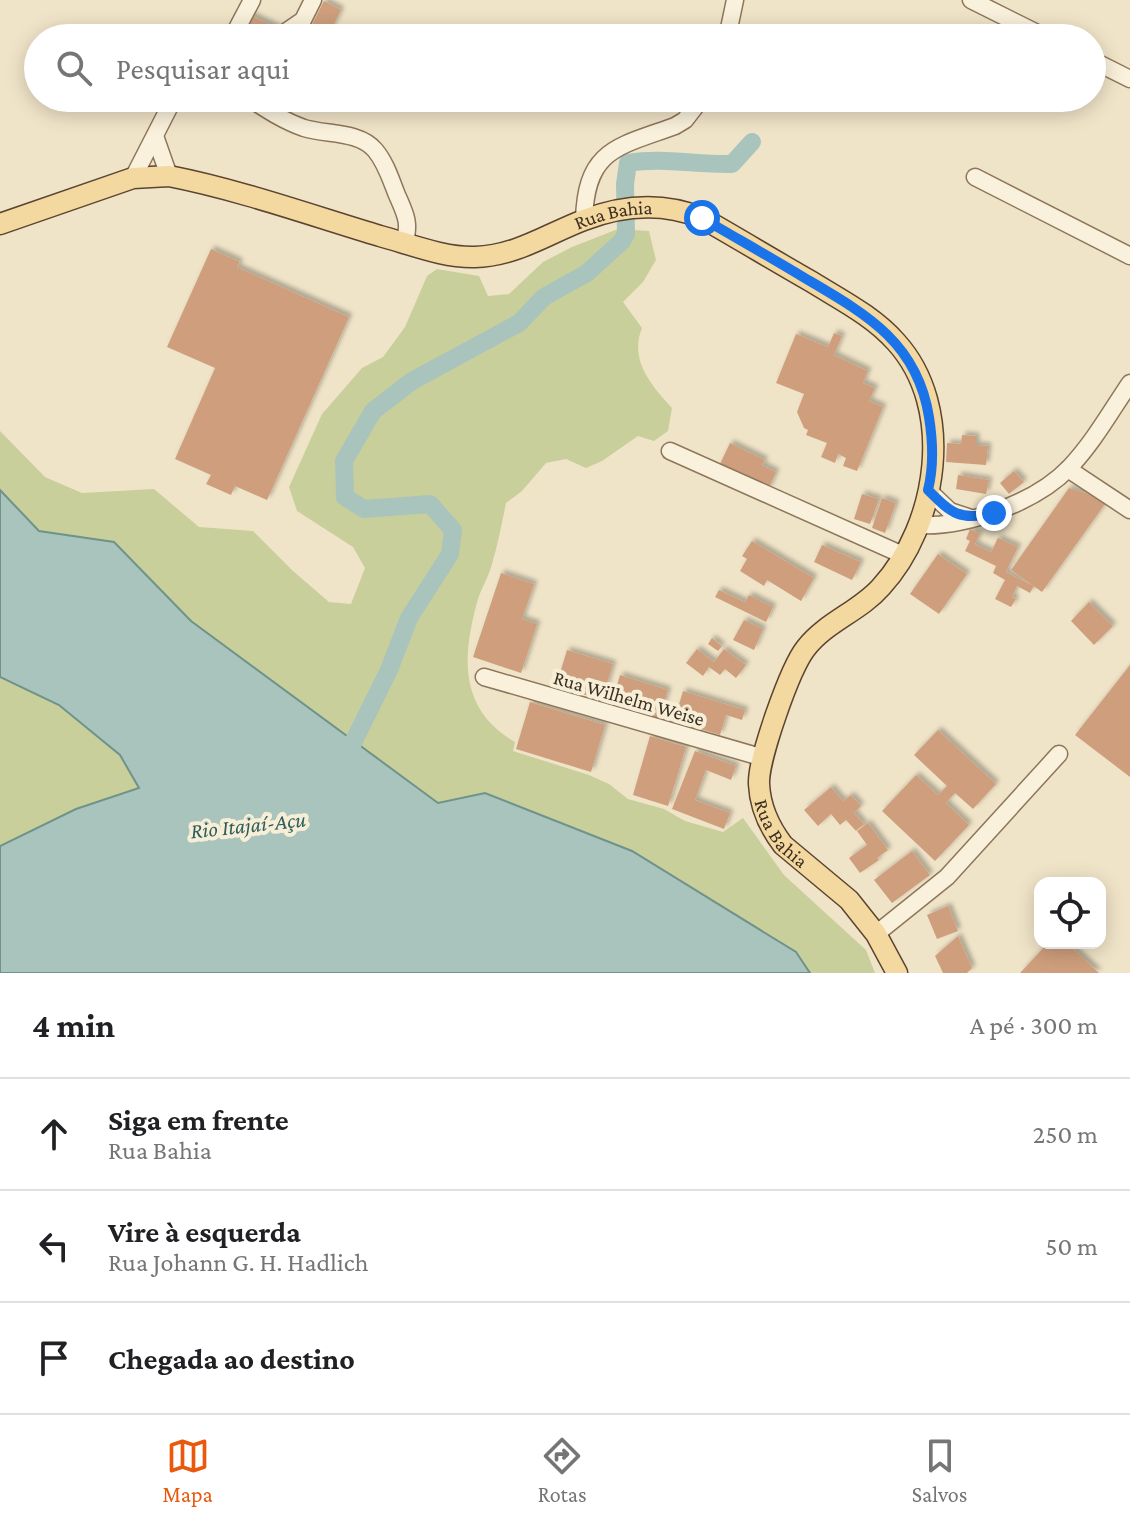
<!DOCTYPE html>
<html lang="pt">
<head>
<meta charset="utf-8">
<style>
  :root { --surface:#fff; --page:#f6f6f6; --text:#202124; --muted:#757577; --line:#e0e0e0; --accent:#ea580c }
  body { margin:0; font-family:"Crimson Pro",serif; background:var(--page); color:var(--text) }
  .controls { position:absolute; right:24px; bottom:24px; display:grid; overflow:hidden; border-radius:16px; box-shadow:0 4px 20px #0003 }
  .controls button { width:72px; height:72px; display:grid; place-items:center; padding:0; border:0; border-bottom:2px solid var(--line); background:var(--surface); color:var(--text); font:40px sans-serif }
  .stop { position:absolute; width:24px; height:24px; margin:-18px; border:6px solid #1a73e8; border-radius:50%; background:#fff }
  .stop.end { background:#1a73e8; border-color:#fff; box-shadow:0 2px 8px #0008 }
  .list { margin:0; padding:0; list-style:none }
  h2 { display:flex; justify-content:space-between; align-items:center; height:104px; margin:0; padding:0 32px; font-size:34px }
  h2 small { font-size:26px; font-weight:400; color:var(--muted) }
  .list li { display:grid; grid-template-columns:52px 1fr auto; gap:24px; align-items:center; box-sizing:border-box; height:112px; padding:0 32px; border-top:2px solid var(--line) }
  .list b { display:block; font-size:30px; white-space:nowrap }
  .list p { margin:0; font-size:26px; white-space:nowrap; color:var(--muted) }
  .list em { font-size:26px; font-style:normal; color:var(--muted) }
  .icon { flex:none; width:44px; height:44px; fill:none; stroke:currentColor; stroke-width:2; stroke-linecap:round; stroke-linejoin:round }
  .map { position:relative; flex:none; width:1130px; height:973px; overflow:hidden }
  .search { position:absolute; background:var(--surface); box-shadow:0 4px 20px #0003; left:24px; right:24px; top:24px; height:88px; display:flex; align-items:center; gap:20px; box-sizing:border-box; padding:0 28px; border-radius:44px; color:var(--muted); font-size:30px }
  .sheet { height:440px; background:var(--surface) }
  nav { display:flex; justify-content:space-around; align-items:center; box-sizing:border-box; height:112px; border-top:2px solid var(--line); background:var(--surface); font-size:22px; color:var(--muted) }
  nav a { display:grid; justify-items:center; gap:4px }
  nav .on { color:var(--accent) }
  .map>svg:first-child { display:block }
  .green { fill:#c9cf9b }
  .water { fill:#a9c4bc; stroke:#6f938a; stroke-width:2 }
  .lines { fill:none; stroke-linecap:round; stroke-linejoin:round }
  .river { stroke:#a9c4bc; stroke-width:18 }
  .building { fill:#cf9f7d; filter:url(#shadow) }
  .minor-casing { stroke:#8d765c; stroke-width:19 }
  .major-casing { stroke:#5b4430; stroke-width:23 }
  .minor { stroke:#faf1dc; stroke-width:16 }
  .major { stroke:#f3d9a0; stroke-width:20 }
  .route { stroke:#1a73e8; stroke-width:10 }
  .labels { text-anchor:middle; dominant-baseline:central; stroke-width:8; stroke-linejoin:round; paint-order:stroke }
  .street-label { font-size:20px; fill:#3d2e20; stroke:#f7eed8 }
  .water-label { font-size:22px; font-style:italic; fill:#2f5d5a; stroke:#f7eed8 }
</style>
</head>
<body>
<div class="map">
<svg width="1130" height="973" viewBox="0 0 1130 973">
  <defs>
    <filter id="shadow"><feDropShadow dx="3.5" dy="-3.5" stdDeviation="2" flood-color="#0004"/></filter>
  </defs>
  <rect width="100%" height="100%" fill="#f0e4c8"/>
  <g class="green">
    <path d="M618 229 649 231 656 260 643 282 623 302 642 328C629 360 651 385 672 408L668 431 654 441 638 436 602 461 586 468 566 459 546 463 522 491 506 503C502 523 498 544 492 564 489 576 482 587 478 599 462 656 458 709 515 742L513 751 589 775 609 784 628 799 664 809 685 821 723 832 743 818 784 875 866 950 875 973H810L796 952 632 851 485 793 438 803 191 621 114 542 39 531 0 490V431L45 477 82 493 154 489 199 527 253 531 293 571 329 602 351 604 365 568 353 547 297 511 289 487 322 414 362 368 383 357 405 327 427 276 437 269 479 276 488 296 509 294 543 262 572 247Z"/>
    <path d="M0 677 59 705 120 755 139 789 76 809 0 846Z"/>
  </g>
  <path class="water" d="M0 490 39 531 114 542 191 621 438 803 485 793 632 851 796 952 810 973H0V846L76 809 139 788 120 755 59 705 0 677Z"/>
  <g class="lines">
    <path class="river" d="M343 763 389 670 409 618 450 554 453 530 430 504 364 509 345 497 344 461 373 411 412 381 519 323 544 297 587 273 622 241 626 234 625 184 628 163C663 157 696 165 732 164L752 142"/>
  </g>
  <g class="building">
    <path d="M324 1 341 10 327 38H305Z"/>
    <path d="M250 15 280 29 276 38H239Z"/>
    <path d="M211 249 240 262 237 267 349 317 267 500 235 486 231 495 206 484 211 475 175 459 215 368 167 347Z"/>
    <path d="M834 333 842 336 834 355 868 371 863 383 875 388 869 401 883 407 857 471 843 466 846 458 838 454 835 463 821 457 827 443 806 435 808 430 804 428 797 412 804 394 776 383 796 334 828 347Z"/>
    <path d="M962 435 976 436V445L988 446 986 465 946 462 947 443 961 444Z"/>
    <path d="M730 443 765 460 762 465 776 472 768 490 719 466Z"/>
    <path d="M1014 471 1024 482 1009 494 1000 483Z"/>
    <path d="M958 475 989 480 986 494 956 489Z"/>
    <path d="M1069 488 1092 495 1105 504 1042 592 1011 570Z"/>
    <path d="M862 494 879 499 870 524 854 519Z"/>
    <path d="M882 498 896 503 885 533 872 528Z"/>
    <path d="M970 529 980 534 975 544 991 552 998 538 1018 547 1006 572 1034 586 1030 593 1017 586 1012 597 1016 599 1011 607 995 599 1005 580 993 573 996 566 965 551 970 541 966 539Z"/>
    <path d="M752 541 814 578 801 601 767 580 764 586 740 571 747 559 742 556Z"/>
    <path d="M822 545 861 562 852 580 814 562Z"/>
    <path d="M938 554 967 574 939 614 910 594Z"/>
    <path d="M501 573 534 584 522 619 537 624 521 673 473 657Z"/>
    <path d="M719 590 745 602 749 595 773 607 766 622 715 597Z"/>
    <path d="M1089 602 1113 626 1094 645 1071 621Z"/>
    <path d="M744 620 763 629 754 650 733 640Z"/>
    <path d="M712 638 722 646 718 651 708 644Z"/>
    <path d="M697 649 714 662 724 649 746 665 736 678 725 669 720 675 709 667 703 676 686 663Z"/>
    <path d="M567 650 613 664 602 700 556 686Z"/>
    <path d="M1130 665V777L1075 735Z"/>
    <path d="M620 675 668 690 659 718 612 703Z"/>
    <path d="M683 691 745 710 742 720 726 715 720 735 674 721Z"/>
    <path d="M530 702 605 725 591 772 516 749Z"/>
    <path d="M938 730 996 784 973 809 955 793 946 803 969 825 935 861 882 811 916 775 938 795 947 786 914 755Z"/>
    <path d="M650 736 686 747 668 806 633 795Z"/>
    <path d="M695 751 736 766 731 780 706 770 695 800 730 813 724 829 672 809Z"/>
    <path d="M831 787 843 801 851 795 861 806 854 813 864 824 856 831 846 820 840 825 831 814 818 826 804 810Z"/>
    <path d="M868 823 888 850 877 858 879 860 860 873 849 858 867 845 857 831Z"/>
    <path d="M912 851 930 875 892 903 874 880Z"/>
    <path d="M948 906 958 931 937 939 927 915Z"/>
    <path d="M958 936 972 968 967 973H943L935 956Z"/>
    <path d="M1048 943H1067L1099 973H1020Z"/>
  </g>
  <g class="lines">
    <defs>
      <g id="minor">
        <path d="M971 0 1047 38"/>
        <path d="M232 38 252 0"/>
        <path d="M281 38 284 33 303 20 313 0"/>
        <path d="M727 38 735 0"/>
        <path d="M1092 60 1130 79"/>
        <path d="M249 98C267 110 284 121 304 128 327 135 359 131 375 150 386 163 391 180 397 195 405 213 411 224 404 243"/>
        <path d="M155 136 169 176"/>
        <path d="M975 177 1130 256"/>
        <path d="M133 178 174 98"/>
        <path d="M584 220C586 149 617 147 675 126L685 120 702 98"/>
        <path d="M670 451 905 556"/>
        <path d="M1068 469 1130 510"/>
        <path d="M928 490 950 511 971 518"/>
        <path d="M917 525C965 528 1035 503 1069 468 1093 443 1111 411 1130 383"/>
        <path d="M484 677 764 758"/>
        <path d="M876 934 947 877 1059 754"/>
      </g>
      <g id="major">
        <path id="s1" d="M0 224 133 178 169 176C240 190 310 215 380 236 410 244 444 258 475 257 516 256 547 234 584 220 623 205 663 202 702 218 739 239 775 261 812 282 841 300 873 316 896 342 956 408 938 525 881 587 860 611 826 622 806 648 790 668 758 759 759 784 760 806 770 828 783 845L849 900 876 934 897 973"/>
      </g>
    </defs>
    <use href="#minor" class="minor-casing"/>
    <use href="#major" class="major-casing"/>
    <use href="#minor" class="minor"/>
    <use href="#major" class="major"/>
  </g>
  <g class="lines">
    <path class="route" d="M702 218C736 238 770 257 803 277 864 313 917 341 929 417 933 442 934 466 928 490 952 514 960 521 994 513"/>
  </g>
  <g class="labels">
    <g class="street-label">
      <text stroke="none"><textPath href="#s1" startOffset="640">Rua Bahia</textPath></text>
      <text transform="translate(629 698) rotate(16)">Rua Wilhelm Weise</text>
      <text stroke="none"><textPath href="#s1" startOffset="1526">Rua Bahia</textPath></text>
    </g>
    <g class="water-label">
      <text transform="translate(248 825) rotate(-6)">Rio Itajaí-Açu</text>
    </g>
  </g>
</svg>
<div class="controls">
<button><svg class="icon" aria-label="locate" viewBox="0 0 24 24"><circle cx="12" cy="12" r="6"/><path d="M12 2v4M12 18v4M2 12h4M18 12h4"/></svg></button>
</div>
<div class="stop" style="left:702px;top:218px"></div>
<div class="stop end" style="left:994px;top:513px"></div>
<div class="search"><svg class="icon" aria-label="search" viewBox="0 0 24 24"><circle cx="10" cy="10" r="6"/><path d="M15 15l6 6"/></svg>Pesquisar aqui</div>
</div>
<section class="sheet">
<h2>4 min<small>A pé · 300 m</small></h2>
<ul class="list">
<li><svg class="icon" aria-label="ahead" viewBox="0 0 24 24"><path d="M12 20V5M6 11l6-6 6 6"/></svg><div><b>Siga em frente</b><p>Rua Bahia</p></div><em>250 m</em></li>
<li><svg class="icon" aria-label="left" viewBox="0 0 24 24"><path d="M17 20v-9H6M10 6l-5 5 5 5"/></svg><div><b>Vire à esquerda</b><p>Rua Johann G. H. Hadlich</p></div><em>50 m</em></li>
<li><svg class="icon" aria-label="arrive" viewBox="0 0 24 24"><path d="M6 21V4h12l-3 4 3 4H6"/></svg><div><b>Chegada ao destino</b></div></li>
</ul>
</section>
<nav>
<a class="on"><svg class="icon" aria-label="map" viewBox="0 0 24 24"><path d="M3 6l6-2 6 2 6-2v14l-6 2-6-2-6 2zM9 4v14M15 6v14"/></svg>Mapa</a>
<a><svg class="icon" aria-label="directions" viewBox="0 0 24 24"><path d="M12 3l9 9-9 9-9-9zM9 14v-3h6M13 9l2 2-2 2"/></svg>Rotas</a>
<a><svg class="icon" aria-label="saved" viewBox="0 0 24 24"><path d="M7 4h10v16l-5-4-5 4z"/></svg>Salvos</a>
</nav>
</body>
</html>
